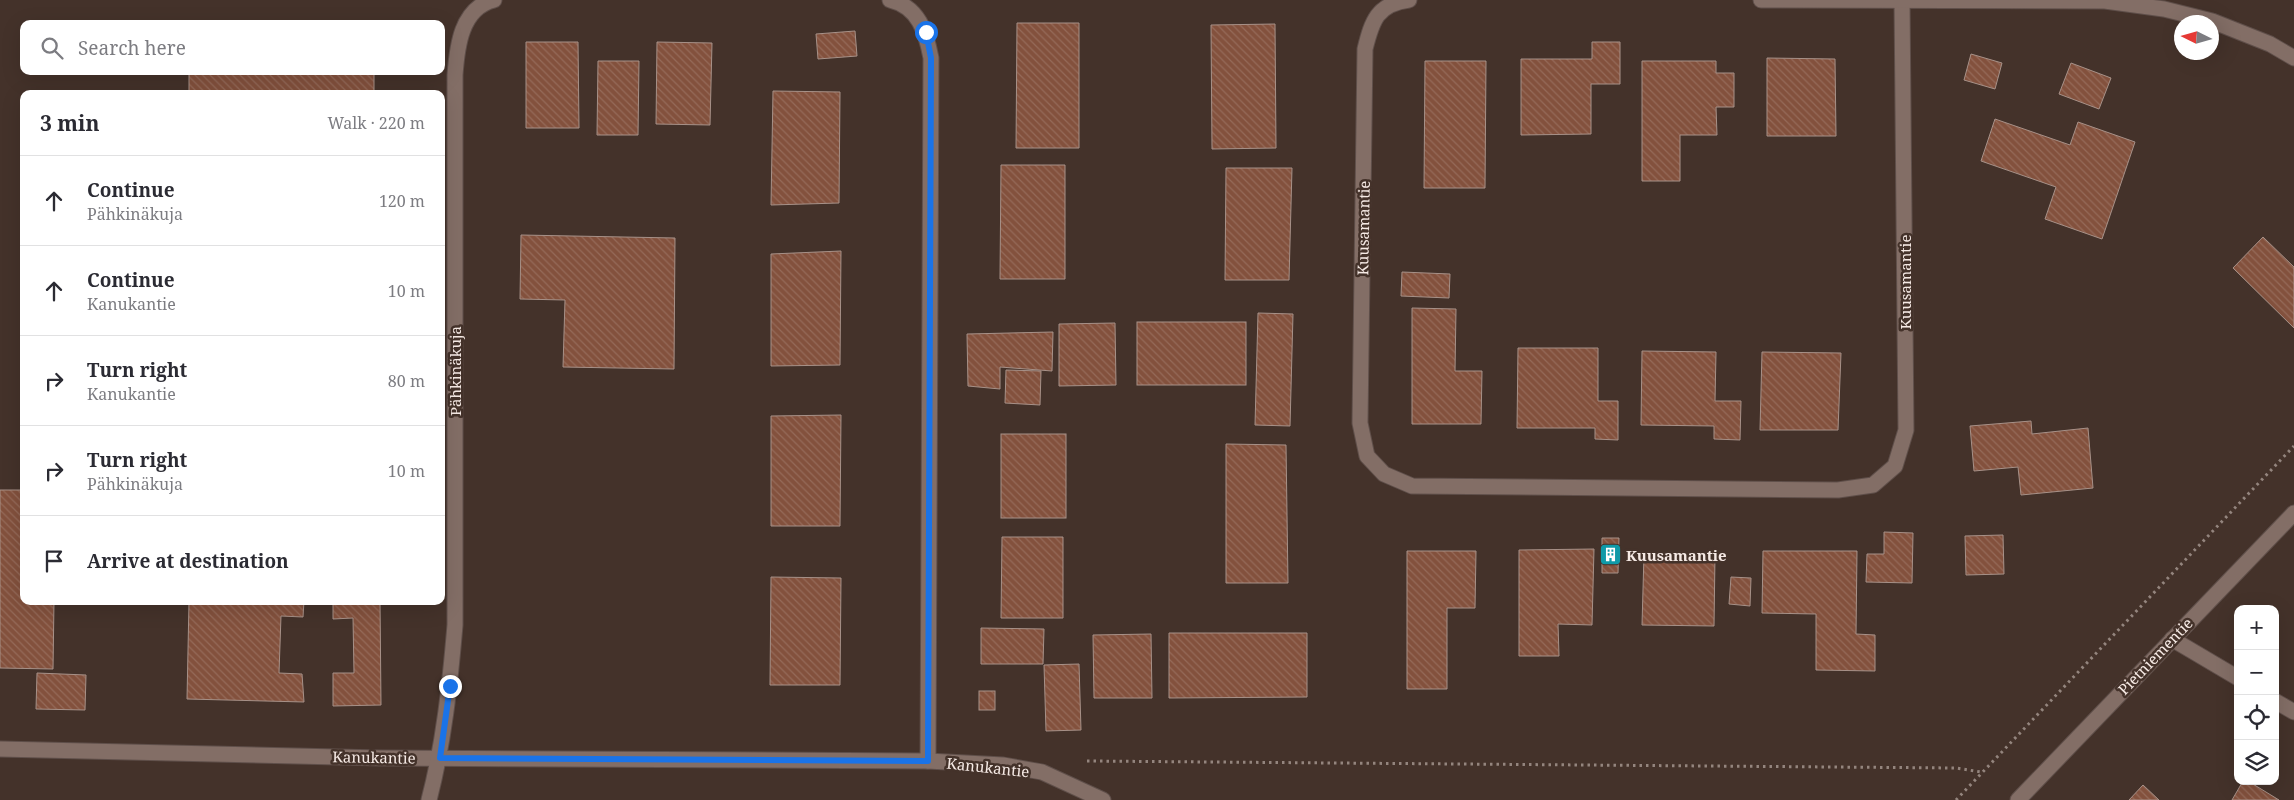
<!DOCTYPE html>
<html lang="en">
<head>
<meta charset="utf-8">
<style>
  :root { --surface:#fff; --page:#f2f2f3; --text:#2b2b33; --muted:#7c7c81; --line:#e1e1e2 }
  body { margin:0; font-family:"Noto Serif",serif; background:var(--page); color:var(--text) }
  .controls { position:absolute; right:15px; bottom:15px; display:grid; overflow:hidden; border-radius:10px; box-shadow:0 5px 20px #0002 }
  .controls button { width:45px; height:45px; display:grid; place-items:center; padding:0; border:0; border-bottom:1px solid var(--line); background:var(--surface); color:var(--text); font:25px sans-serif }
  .compass { position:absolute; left:2174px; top:15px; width:45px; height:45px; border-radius:50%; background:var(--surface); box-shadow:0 5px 20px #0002; rotate:275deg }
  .stop { position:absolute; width:15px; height:15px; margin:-11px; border:4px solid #1a73e8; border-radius:50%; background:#fff }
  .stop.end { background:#1a73e8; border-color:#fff; box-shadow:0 1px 5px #0008 }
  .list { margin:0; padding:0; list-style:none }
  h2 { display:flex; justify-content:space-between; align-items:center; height:65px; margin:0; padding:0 20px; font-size:21px }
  h2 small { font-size:16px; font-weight:400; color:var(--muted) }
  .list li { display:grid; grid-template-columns:32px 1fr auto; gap:15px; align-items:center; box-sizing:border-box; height:90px; padding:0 20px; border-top:1px solid var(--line) }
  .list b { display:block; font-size:19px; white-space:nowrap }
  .list p { margin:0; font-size:16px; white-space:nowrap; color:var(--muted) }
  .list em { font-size:16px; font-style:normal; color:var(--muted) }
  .icon { flex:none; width:28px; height:28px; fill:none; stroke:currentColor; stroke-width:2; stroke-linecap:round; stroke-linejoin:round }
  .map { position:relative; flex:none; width:2294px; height:800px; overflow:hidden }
  .search { position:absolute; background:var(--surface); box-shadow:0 5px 20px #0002; left:20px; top:20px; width:425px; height:55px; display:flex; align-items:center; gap:12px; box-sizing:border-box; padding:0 18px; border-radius:10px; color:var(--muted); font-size:19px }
  .panel { position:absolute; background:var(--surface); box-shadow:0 5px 20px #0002; left:20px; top:90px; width:425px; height:515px; border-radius:10px }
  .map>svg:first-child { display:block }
  .building { fill:url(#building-back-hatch); stroke:#a79188 }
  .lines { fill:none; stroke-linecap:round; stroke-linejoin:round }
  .street-casing { stroke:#5f4f4a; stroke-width:17 }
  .secondary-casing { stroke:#5f4f4a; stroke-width:17 }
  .path { stroke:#94857e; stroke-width:3; stroke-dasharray:2.5 4; stroke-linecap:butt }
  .street { stroke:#836e66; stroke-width:15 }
  .secondary { stroke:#836e66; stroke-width:15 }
  .route { stroke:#1a73e8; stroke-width:6 }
  .labels { text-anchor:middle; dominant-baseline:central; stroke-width:5; stroke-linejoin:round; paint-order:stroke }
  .street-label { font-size:15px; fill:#f6eae5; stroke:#44322a }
  .poi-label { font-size:15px; font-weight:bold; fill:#f6eae5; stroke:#44322a; text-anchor:start }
</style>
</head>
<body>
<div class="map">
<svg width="2294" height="800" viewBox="0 0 2294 800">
  <defs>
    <pattern id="building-back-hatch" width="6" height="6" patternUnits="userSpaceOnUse" patternTransform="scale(1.25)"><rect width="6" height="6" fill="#83513d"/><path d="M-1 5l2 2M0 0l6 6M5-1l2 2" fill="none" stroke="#956a59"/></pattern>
  </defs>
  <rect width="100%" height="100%" fill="#44322a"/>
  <g class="building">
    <path d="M1017 23H1079V148H1016Z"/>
    <path d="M1275 24 1276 148 1212 149 1211 25Z"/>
    <path d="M855 31 857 56 818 59 816 34Z"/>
    <path d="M526 42H578L579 128H526Z"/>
    <path d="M657 42 712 43 710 125 656 124Z"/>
    <path d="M1592 42H1620V84H1591V134L1521 135V59H1592Z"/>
    <path d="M1971 54 2002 63 1995 89 1964 80Z"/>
    <path d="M1767 58 1835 59 1836 136H1767Z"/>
    <path d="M598 61H639L638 135H597Z"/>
    <path d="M1425 61H1486L1485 188H1424Z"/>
    <path d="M1642 61H1716V73H1734V107H1716L1717 135H1680V181H1642Z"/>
    <path d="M2071 63 2111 78 2099 109 2059 94Z"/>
    <rect x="189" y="71" width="185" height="23"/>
    <path d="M773 91 840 92 839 203 771 205Z"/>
    <path d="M1995 119 2070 145 2078 122 2135 142 2102 239 2045 219 2056 187 1981 161Z"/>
    <path d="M1001 165H1065V279H1000Z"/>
    <path d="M1226 168H1292L1289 280H1225Z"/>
    <path d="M521 235 675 238 674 369 563 367 565 300 520 299Z"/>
    <path d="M2263 237 2294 267V328L2233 268Z"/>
    <path d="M841 251 840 365 771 366V254Z"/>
    <path d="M1402 272 1450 274 1449 298 1401 296Z"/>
    <path d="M1412 308 1456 309 1455 371H1482L1481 424H1412Z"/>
    <path d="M1258 313 1293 314 1290 426 1255 425Z"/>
    <rect x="1137" y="322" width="109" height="63"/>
    <path d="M1115 323 1116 385 1059 386V324Z"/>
    <path d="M1053 332 1052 371 1000 367V389L968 386 967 334Z"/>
    <path d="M1518 348H1598V401H1618V440L1595 439V428H1517Z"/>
    <path d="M1642 351 1716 352 1715 401H1741L1740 440 1714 439V426L1641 425Z"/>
    <path d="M1762 352 1841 353 1838 430H1760Z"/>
    <path d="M1006 370 1041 371 1040 405 1005 403Z"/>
    <path d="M841 415 840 526H771V416Z"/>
    <path d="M2031 421 2032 434 2088 428 2093 488 2021 495 2018 467 1974 471 1970 426Z"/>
    <rect x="1001" y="434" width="65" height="84"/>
    <path d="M1226 444 1286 445 1288 583H1226Z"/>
    <path d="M0 490H24V601H54L53 669 0 668Z"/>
    <path d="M1884 532 1913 533 1912 583 1866 582 1867 554H1884Z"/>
    <path d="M2003 535 2004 574 1966 575 1965 536Z"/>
    <path d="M1002 537H1063V618H1001Z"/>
    <path d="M1602 538H1619L1618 573H1602Z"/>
    <path d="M1594 549 1592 625 1558 624 1559 656H1519V550Z"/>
    <path d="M1407 551H1476L1475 608H1447V689H1407Z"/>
    <path d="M1763 551H1857L1856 634 1875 635V671L1816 670V614L1762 613Z"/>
    <path d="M1644 554 1715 555 1714 626 1642 625Z"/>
    <path d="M771 577 841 578 840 685H770Z"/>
    <path d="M1731 577 1751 578 1750 606 1729 604Z"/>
    <path d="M189 601H304L303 617 281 616 279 673 302 674 304 702 187 699Z"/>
    <path d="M333 601H380L381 705 333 706V673H354L353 618 333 619Z"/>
    <path d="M981 628 1044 629 1043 664H981Z"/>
    <path d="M1169 633H1307V697L1169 698Z"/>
    <path d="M1151 634 1152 698H1094L1093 635Z"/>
    <path d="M1079 664 1081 730 1046 731 1044 665Z"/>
    <path d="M37 673 86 675 85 710 36 709Z"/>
    <rect x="979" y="691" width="16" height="19"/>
    <path d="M2243 781H2248L2279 800H2232Z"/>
    <path d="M2143 785 2159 800H2129Z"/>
  </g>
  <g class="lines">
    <defs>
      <g id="street">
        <path d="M1409 0C1377 4 1372 21 1365 49L1360 423 1367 456 1384 474 1412 486 1838 490 1873 485 1895 466 1906 430 1902 1"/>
        <path d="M1761 0 2105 1 2164 9 2212 21 2270 44 2294 58"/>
        <path d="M2172 639 2238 678"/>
        <path d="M2275 701 2294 712"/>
        <path d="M0 749 380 758 928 761 931 58C926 32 919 7 890 0"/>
        <path d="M928 761 1003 765 1042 772 1103 800"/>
        <path d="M429 800C444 742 450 684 455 625V75C457 47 461 8 494 0"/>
      </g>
      <path id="secondary" d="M2018 800 2294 513"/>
    </defs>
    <use href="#street" class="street-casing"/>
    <use href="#secondary" class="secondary-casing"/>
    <g class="path">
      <path d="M1087 761 1956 768 1981 772"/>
      <path d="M1956 800 2294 446"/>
    </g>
    <use href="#street" class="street"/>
    <use href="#secondary" class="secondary"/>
  </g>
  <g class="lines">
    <path class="route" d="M450 686 440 758 928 761 931 58 926 32"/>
  </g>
  <defs>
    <symbol id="building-square" viewBox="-11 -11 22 22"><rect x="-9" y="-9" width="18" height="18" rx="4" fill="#0f9aa8" stroke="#44322a"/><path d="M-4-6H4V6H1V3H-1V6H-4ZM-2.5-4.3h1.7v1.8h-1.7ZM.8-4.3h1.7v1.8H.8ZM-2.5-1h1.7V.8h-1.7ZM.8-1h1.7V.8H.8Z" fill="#fff"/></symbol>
  </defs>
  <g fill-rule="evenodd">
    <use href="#building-square" x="1598" y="542" width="25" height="25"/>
  </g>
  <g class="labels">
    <g class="street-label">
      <text transform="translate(1363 228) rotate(-89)">Kuusamantie</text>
      <text transform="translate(1905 282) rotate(-90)">Kuusamantie</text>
      <text transform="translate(455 371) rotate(-90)">Pähkinäkuja</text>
      <text transform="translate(2155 656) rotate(-46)">Pietniementie</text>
      <text transform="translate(374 757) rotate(1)">Kanukantie</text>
      <text transform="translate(988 767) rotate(6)">Kanukantie</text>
    </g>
    <g class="poi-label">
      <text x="1626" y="555">Kuusamantie</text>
    </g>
  </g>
</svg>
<div class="controls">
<button>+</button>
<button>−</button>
<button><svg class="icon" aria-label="locate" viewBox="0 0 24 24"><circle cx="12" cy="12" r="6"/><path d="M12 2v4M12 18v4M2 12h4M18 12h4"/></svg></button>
<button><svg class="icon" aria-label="layers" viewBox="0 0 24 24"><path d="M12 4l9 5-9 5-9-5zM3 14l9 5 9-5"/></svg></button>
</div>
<svg class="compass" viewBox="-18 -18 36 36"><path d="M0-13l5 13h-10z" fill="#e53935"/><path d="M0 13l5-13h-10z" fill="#7c7c81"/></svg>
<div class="stop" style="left:926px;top:32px"></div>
<div class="stop end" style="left:450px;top:686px"></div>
<div class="search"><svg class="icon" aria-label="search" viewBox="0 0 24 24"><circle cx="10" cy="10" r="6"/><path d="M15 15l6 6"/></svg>Search here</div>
<section class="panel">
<h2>3 min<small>Walk · 220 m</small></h2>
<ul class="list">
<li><svg class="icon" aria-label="ahead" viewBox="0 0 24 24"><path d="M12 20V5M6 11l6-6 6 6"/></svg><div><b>Continue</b><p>Pähkinäkuja</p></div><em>120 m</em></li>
<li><svg class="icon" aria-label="ahead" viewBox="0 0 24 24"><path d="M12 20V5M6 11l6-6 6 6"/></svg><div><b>Continue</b><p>Kanukantie</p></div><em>10 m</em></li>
<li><svg class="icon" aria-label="right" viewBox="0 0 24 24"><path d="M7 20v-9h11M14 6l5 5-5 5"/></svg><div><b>Turn right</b><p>Kanukantie</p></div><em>80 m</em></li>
<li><svg class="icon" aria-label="right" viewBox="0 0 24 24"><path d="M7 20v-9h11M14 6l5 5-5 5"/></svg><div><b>Turn right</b><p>Pähkinäkuja</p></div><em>10 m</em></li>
<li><svg class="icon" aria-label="arrive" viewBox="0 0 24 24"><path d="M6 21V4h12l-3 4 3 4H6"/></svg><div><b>Arrive at destination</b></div></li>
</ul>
</section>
</div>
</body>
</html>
